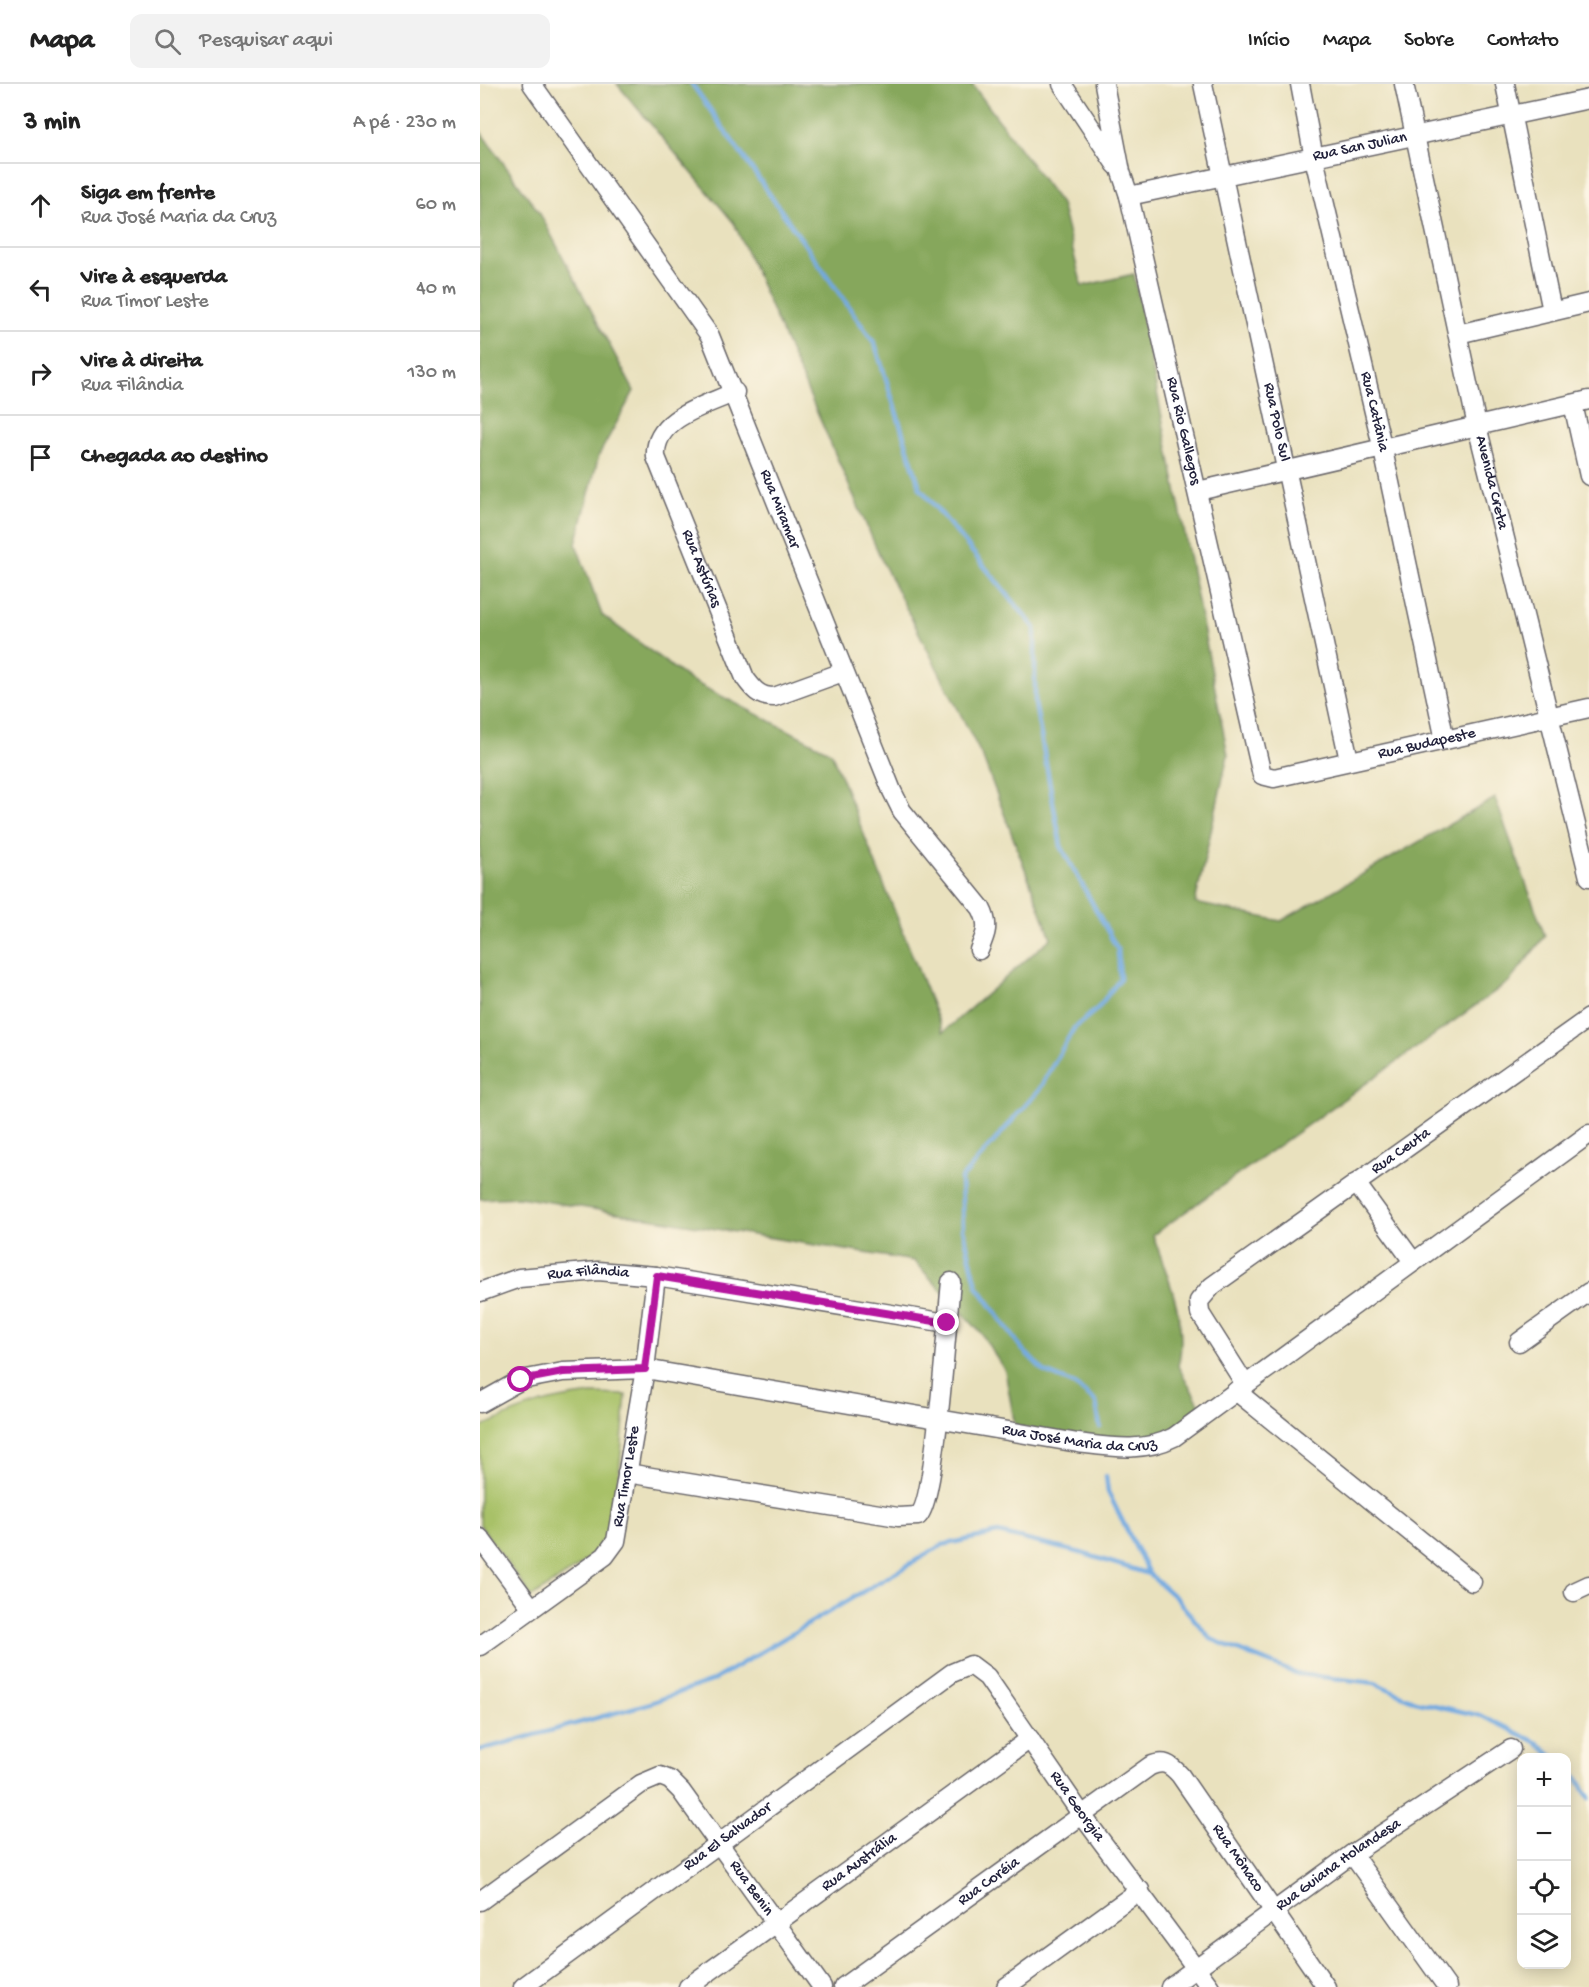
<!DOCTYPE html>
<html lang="pt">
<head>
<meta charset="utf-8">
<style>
  :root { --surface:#fff; --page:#f2f2f2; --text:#222; --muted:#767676; --line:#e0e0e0 }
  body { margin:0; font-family:"Gochi Hand",sans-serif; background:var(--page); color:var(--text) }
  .controls { position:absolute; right:18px; bottom:18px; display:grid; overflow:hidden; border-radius:12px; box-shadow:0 3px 15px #0003 }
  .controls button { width:54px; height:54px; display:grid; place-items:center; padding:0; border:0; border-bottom:2px solid var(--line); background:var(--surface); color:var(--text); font:30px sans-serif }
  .stop { position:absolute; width:18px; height:18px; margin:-14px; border:4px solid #b5179e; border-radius:50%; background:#fff }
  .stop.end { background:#b5179e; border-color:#fff; box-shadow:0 2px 6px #0008 }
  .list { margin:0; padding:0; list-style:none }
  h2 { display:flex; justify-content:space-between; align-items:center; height:78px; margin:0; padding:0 24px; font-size:26px }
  h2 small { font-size:20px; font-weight:400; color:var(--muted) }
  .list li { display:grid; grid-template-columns:39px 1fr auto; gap:18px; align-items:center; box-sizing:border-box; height:84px; padding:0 24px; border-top:2px solid var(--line) }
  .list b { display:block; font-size:22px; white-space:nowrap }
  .list p { margin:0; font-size:20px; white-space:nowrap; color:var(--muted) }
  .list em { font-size:20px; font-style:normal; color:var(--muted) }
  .icon { flex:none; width:33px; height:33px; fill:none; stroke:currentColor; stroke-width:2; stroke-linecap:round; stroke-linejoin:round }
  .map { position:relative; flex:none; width:1109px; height:1903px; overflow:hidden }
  header { display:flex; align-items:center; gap:36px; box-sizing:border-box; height:84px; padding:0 30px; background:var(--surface); border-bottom:2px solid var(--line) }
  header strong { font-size:28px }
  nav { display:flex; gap:33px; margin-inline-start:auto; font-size:21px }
  .search { width:420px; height:54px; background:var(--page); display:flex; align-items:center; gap:15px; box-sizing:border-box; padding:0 21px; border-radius:12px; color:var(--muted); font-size:22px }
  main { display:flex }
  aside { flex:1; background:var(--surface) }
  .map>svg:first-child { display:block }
  .green { fill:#a8c168; stroke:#657252; stroke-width:1.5 }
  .forest { fill:#86a75c; stroke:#54644c; stroke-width:1.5 }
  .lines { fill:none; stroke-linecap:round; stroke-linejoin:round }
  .stream { stroke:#71a9e0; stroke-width:4.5 }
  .minor-casing { stroke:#686569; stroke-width:21 }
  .minor { stroke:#fff; stroke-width:18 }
  .route { stroke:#b5179e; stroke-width:8 }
  .labels { text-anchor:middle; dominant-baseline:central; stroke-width:4.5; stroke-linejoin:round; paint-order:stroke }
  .street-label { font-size:16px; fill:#22223b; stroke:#fcf5e5 }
</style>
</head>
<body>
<header>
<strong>Mapa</strong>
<div class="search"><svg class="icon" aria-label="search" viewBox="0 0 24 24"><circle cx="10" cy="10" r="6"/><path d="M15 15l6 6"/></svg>Pesquisar aqui</div>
<nav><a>Início</a><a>Mapa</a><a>Sobre</a><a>Contato</a></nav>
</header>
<main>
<aside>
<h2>3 min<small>A pé · 230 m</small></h2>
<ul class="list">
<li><svg class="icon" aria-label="ahead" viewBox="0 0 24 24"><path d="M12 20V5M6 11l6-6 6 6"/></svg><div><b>Siga em frente</b><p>Rua José Maria da Cruz</p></div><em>60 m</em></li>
<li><svg class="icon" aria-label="left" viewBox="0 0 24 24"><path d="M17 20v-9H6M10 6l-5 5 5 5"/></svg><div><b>Vire à esquerda</b><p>Rua Timor Leste</p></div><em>40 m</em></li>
<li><svg class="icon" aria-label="right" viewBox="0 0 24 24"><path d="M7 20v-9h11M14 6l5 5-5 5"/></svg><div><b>Vire à direita</b><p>Rua Filândia</p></div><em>130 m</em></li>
<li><svg class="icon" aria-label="arrive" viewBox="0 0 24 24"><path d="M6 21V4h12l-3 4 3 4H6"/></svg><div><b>Chegada ao destino</b></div></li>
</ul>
</aside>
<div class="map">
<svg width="1109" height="1903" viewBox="0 0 1109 1903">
  <rect width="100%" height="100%" fill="#fcf5e5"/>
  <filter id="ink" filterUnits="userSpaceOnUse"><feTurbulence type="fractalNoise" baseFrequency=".0167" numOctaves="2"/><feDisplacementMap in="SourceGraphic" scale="12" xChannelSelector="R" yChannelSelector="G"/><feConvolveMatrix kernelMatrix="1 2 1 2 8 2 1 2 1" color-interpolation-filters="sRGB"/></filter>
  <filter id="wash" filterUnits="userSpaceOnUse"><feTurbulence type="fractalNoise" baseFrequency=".008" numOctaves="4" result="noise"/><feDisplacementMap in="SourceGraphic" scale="24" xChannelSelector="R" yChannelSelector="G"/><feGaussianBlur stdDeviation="1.35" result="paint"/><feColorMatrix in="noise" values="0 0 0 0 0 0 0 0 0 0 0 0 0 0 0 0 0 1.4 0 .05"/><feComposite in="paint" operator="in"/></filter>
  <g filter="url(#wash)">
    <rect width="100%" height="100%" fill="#e9e1be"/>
    <path class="green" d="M112 1310 146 1311C143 1339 138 1437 125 1457 111 1478 73 1498 52 1513L0 1441V1344C43 1323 64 1316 112 1310Z"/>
    <path class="forest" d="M137 0H492L581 120 602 202 654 190 748 671 715 819 801 837 1015 714 1065 852 1030 897 673 1151C687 1191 709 1239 698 1282L720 1321C706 1337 686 1354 663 1357 625 1363 573 1348 535 1342L525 1287 501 1249 434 1177 39 1113 0 1115V47L59 128 154 307 119 371 96 460 122 531 210 596 351 668 463 948 571 854 503 674 403 479 254 139Z"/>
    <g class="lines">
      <g class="stream">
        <path d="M212 0 395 260 440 404 555 544V619L581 762 638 866 640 895 617 925 594 944 559 1006 481 1095 483 1145 497 1202 542 1265 565 1288 594 1300 616 1318 620 1343"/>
        <path d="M626 1392 628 1408 669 1490 696 1514 731 1555 817 1590 895 1599 935 1617 1002 1632 1058 1659 1074 1674"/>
        <path d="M0 1666 167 1620 232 1597 462 1461 518 1449 601 1469 669 1490"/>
        <path d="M1086 1685 1098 1695 1109 1714"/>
      </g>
    </g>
  </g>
  <g filter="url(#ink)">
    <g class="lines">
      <defs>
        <g id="minor">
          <path id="s1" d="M52 0 230 252 412 707 422 727 501 824C510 841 506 850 499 866"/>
          <path d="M582 0 636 81"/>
          <path id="s2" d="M624 0 641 88 649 112 782 691 794 694 1109 624"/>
          <path id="s3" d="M723 0 869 676"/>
          <path id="s4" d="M820 0 834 74 903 366 965 656"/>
          <path id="s5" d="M924 0 997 342 1109 793"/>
          <path d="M1025 0 1072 227"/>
          <path id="s6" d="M649 112 1109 15"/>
          <path d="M978 250 1109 219"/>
          <path id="s7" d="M255 308C225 322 173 334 176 373L265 594C273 605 279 613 294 613L363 588"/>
          <path d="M1093 320 1109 392"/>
          <path d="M718 407 1109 316"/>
          <path d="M876 1099 932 1176"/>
          <path id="s8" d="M0 1208 39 1194 118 1187 176 1192 467 1239"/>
          <path d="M1039 1258 1109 1208"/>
          <path id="s9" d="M765 1300 720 1229 719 1217 732 1202 1109 934"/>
          <path d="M756 1307 992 1498"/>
          <path id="s10" d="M0 1319 41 1296 83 1288 165 1285 598 1359C631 1363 663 1369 694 1353L1109 1050"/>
          <path d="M147 1389 418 1433 438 1432C456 1417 467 1232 471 1198"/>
          <path d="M0 1454 51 1523"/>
          <path d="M1094 1508 1109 1501"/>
          <path id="s11" d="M0 1562 125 1472 136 1457 165 1285 176 1192"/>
          <path d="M872 1770 967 1903"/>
          <path id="s12" d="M0 1817 161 1700 180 1692 190 1696 201 1707 342 1903"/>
          <path id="s13" d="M43 1903 472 1589 491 1581 507 1593 602 1731 730 1903"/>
          <path id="s14" d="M208 1903 550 1655"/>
          <path id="s15" d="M363 1903 670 1682C684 1676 690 1680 700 1691L846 1903"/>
          <path d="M526 1903 660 1806"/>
          <path id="s16" d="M690 1903 872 1770 1031 1665"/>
        </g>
      </defs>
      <use href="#minor" class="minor-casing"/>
      <use href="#minor" class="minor"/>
    </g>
  </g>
  <g class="lines" filter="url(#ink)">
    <path class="route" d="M41 1296 83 1288 165 1285 177 1192 467 1239"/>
  </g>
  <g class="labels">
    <g class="street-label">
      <text stroke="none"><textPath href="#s6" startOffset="236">Rua San Julian</textPath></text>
      <text stroke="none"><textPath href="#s4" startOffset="336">Rua Catânia</textPath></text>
      <text stroke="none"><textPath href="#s3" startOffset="346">Rua Polo Sul</textPath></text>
      <text stroke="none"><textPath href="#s2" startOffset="356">Rua Rio Gallegos</textPath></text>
      <text stroke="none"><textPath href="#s5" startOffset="408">Avenida Creta</textPath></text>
      <text stroke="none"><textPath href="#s1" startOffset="495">Rua Miramar</textPath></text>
      <text stroke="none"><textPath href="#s7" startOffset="230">Rua Astúrias</textPath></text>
      <text stroke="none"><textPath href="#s2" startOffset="878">Rua Budapeste</textPath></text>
      <text stroke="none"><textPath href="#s9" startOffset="348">Rua Ceuta</textPath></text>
      <text stroke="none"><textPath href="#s8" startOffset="111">Rua Filândia</textPath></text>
      <text stroke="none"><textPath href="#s10" startOffset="612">Rua José Maria da Cruz</textPath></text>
      <text stroke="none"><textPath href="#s11" startOffset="238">Rua Timor Leste</textPath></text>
      <text stroke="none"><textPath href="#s13" startOffset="730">Rua Georgia</textPath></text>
      <text stroke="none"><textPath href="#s13" startOffset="254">Rua El Salvador</textPath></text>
      <text stroke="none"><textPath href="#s15" startOffset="514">Rua Mônaco</textPath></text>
      <text stroke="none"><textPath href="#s14" startOffset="212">Rua Austrália</textPath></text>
      <text stroke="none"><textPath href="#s16" startOffset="208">Rua Guiana Holandesa</textPath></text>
      <text stroke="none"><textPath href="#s15" startOffset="180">Rua Coréia</textPath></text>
      <text stroke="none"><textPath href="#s12" startOffset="366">Rua Benin</textPath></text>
    </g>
  </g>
</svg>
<div class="controls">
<button>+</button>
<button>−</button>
<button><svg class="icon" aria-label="locate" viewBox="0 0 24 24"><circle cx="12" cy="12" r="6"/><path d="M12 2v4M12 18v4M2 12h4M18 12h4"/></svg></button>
<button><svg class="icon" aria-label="layers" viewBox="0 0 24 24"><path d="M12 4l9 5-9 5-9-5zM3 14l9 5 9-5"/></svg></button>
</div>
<div class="stop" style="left:41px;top:1296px"></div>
<div class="stop end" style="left:467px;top:1239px"></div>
</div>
</main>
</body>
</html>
